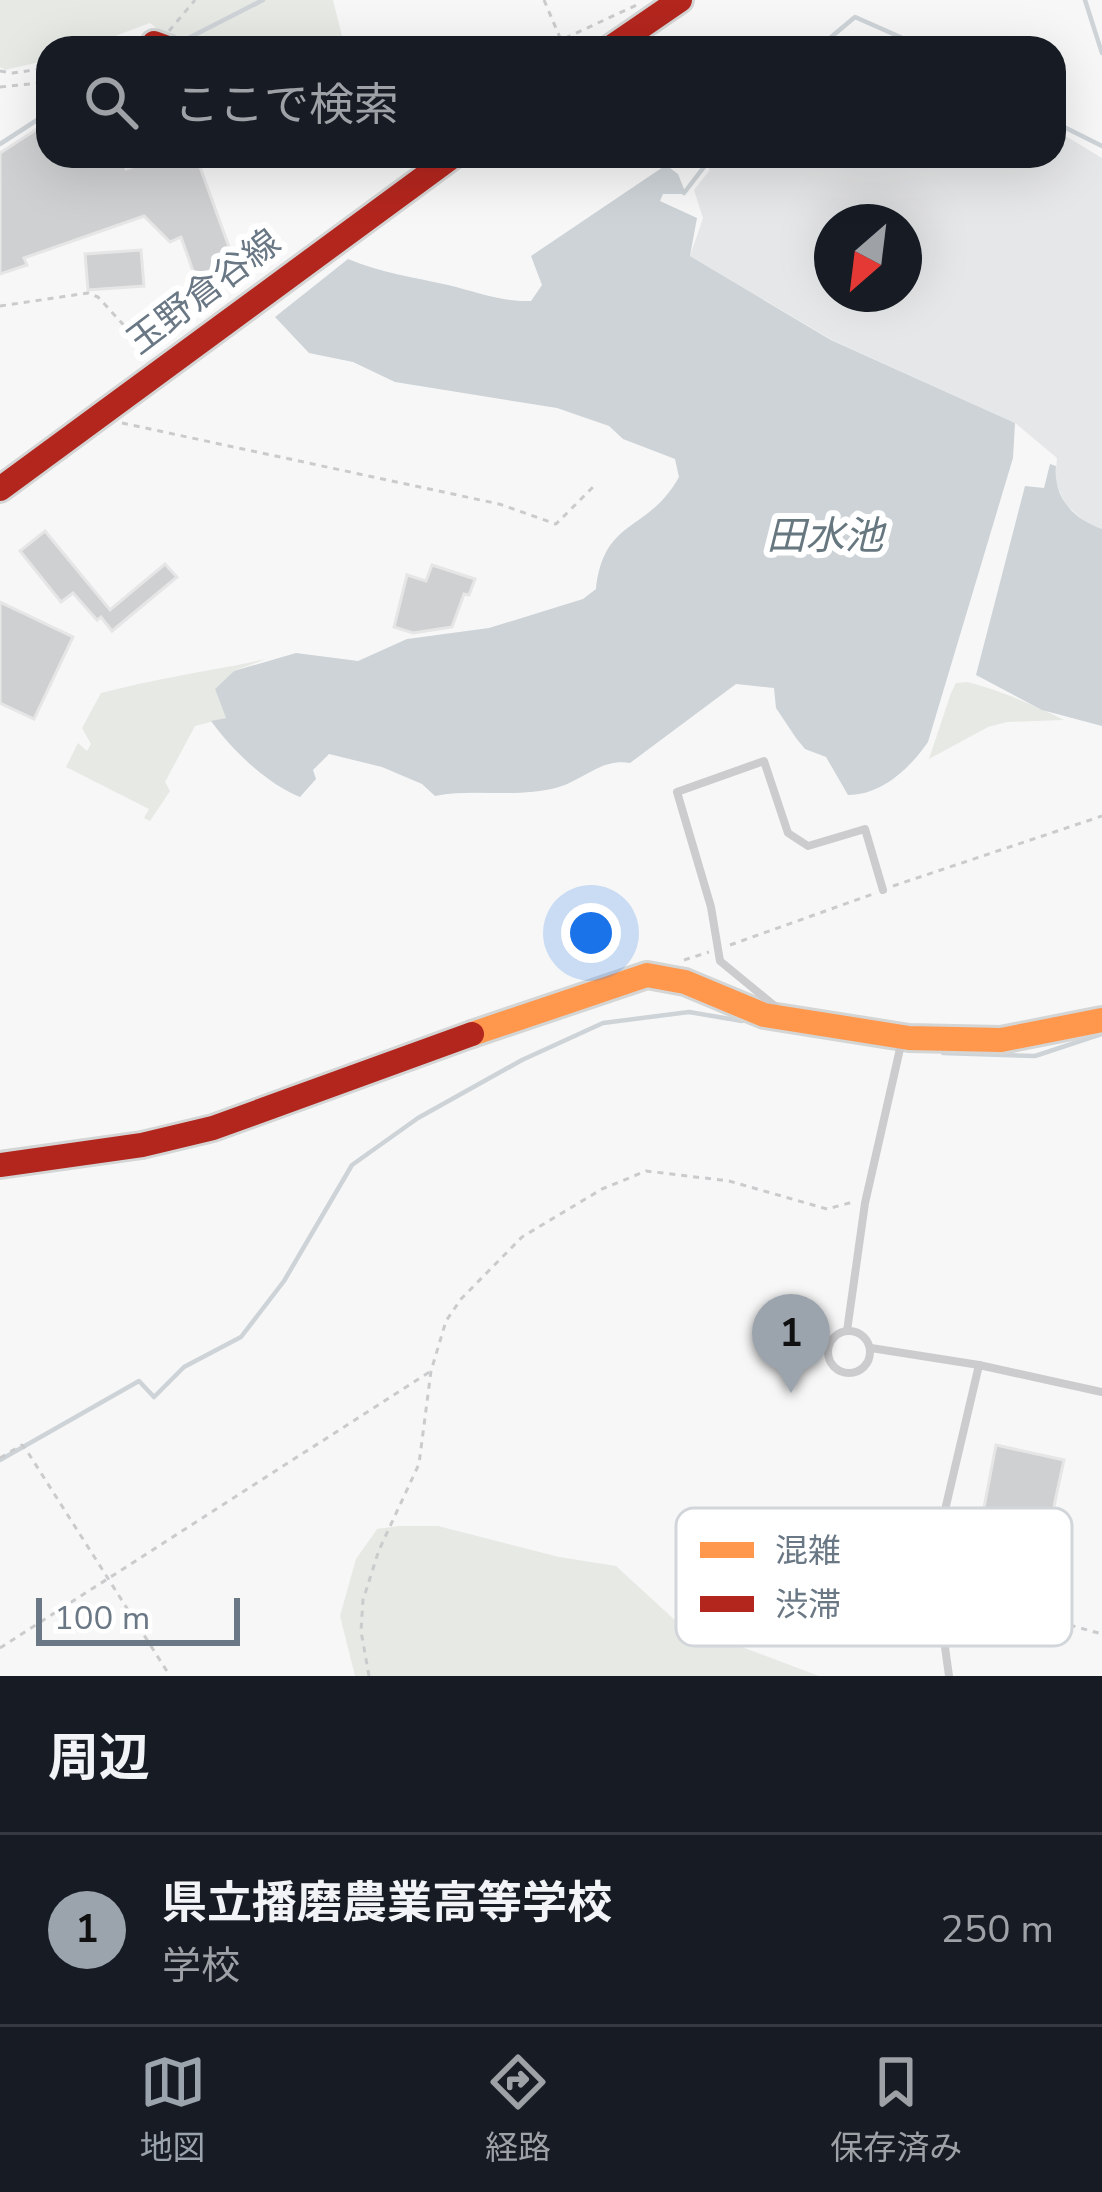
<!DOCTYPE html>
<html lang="ja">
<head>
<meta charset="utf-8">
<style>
  :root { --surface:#171b24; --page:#20242c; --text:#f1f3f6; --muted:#9ea1a6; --line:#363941; --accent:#9ba4ac }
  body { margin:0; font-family:"Nunito Sans","Noto Sans JP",sans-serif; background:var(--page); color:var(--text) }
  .compass { position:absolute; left:814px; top:204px; width:108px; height:108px; border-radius:50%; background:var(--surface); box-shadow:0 12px 48px #0002; rotate:208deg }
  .scale { position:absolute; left:36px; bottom:30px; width:204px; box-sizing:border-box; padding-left:12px; border:6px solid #6a7784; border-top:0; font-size:33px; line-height:42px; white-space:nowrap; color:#6a7784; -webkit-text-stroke:9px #fff; paint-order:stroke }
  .you { position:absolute; left:591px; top:933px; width:42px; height:42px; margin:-30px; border:9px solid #fff; border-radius:50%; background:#1a73e8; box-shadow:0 0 0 18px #1a73e833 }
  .badge { display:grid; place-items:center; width:78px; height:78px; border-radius:50%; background:var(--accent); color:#111; font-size:39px; font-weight:700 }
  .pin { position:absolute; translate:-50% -99px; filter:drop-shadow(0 3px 6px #0008) }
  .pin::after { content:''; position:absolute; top:63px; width:42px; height:36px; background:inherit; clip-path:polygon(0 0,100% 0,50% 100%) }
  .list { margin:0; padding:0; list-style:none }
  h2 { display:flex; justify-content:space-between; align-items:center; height:156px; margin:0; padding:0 48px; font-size:51px }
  h2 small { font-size:39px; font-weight:400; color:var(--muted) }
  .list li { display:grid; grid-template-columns:78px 1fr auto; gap:36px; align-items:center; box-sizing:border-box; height:192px; padding:0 48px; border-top:3px solid var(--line) }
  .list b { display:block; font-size:45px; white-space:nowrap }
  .list p { margin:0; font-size:39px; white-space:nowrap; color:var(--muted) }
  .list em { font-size:39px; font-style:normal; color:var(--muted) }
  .icon { flex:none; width:66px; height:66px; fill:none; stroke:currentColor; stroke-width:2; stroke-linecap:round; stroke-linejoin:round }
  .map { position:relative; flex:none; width:1102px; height:1676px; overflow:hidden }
  .search { position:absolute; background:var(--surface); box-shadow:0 12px 48px #0002; left:36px; right:36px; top:36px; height:132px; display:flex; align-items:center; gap:30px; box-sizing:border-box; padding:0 42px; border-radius:36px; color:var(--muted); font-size:45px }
  .sheet { height:348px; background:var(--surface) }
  nav { display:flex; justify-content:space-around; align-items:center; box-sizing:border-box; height:168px; border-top:3px solid var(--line); background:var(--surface); font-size:33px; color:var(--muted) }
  nav a { display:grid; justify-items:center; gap:6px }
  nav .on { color:var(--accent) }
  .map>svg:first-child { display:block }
  .built { fill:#e6e7e8; fill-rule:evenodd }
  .green { fill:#e6e9e4 }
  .water { fill:#cdd3d7 }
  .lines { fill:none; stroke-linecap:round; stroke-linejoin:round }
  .stream { stroke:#cdd3d7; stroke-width:4.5 }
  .building { fill:#cfd0d1; stroke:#e6e6e6; stroke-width:3 }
  .slow-casing { stroke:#d4d5d5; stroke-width:30 }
  .jam-casing { stroke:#d4d5d5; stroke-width:30 }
  .path { stroke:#cacbcc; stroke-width:3; stroke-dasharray:6 6; stroke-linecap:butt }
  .lane { stroke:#ccccce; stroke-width:8 }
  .slow { stroke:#ff974d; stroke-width:24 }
  .jam { stroke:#b3261e; stroke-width:24 }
  .labels { text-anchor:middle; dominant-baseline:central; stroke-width:12; stroke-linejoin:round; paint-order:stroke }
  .street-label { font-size:36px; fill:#6a7784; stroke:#fff }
  .water-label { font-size:39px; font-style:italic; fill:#66777f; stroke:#fff }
  .key { fill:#fff; stroke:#d2d6da; stroke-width:3 }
  .key-label { font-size:33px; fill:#6a7784 }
</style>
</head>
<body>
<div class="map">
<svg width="1102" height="1676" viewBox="0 0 1102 1676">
  <rect width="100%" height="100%" fill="#f7f7f7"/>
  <path class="built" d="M1054 129 1102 158V529L1089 525 1066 505 1055 482 1057 458 1015 423 832 340 690 256 703 218 694 190 709 171 710 156H1054ZM832 222H904V294H832Z"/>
  <g class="green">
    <path d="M0 0H333L345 48H180L150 23 83 48H48V60L5 70 0 67Z"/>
    <path d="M266 659 234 671 215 689 226 718 195 726 165 782 170 791 150 821 144 818 149 809 66 767 78 743 87 751 91 744 82 728 101 693C156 678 211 671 266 659Z"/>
    <path d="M968 682C1002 691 1034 705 1064 720L1007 722 988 727 929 759 951 693 956 683Z"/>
    <path d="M399 1526H438L559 1557 616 1566 678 1623 819 1676H355L340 1616 356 1559 377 1529Z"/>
  </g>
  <g class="water">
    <path d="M666 165 678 174 686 194H663L660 201 697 218 690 256 831 340 1015 423 1013 458 928 742C910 768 882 795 848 795L826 757 805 749 796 738 776 708 774 688 736 684 630 763C602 758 585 779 559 787 516 799 476 788 435 796L422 784 382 767 329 754 313 770 316 779 300 797C267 784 232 750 211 721L226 718 215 689 234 671 296 653 358 661 407 639 489 628 583 599 596 589C604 517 648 533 679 477L675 459 623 439 609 426 557 408 395 382 353 362 309 353 275 317 348 259C381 273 413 277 448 285 477 292 502 302 531 301L542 285 531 256Z"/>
    <path d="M1050 464 1056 466C1053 497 1073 519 1102 529V726L1042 710 976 675 1025 486 1044 488Z"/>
  </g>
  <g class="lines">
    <g class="stream">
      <path d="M1085 0 1102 53"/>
      <path d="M175 45 263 0"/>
      <path d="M818 48 855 17 925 48"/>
      <path d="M1054 122 1102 146"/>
      <path d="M0 144 48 113"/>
      <path d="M684 193 704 167 705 156"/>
      <path d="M943 1053 1035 1056 1102 1034"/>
      <path d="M0 1460 139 1381 154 1397 184 1367 241 1337 284 1281 352 1165 418 1118 522 1060 603 1023 689 1012 742 1021"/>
    </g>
  </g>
  <g class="building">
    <path d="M48 122V156H121L126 169 154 160 152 156H196L240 277 200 291 181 237 170 242 144 216 24 258 27 265 0 274V153Z"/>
    <path d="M141 250 144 286 88 290 85 254Z"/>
    <path d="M45 531 110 610 165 564 177 577 112 631 101 617 97 620 73 593 61 602 20 551Z"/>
    <path d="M432 565 475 579 469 595 464 594 452 627 413 633 394 627 407 575 426 581Z"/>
    <path d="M0 602 73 637 34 719 0 703Z"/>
    <path d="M996 1445 1064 1460 1043 1557 977 1544Z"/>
  </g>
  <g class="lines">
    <defs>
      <path id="slow" d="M472 1034 647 975 685 982 764 1015 909 1038 1001 1040 1102 1020"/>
      <g id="jam">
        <path d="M154 43 168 48"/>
        <path d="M610 48 680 0"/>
        <path d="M0 489 453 156"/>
        <path d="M0 1165 142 1145 213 1128 472 1034"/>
      </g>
    </defs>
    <use href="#slow" class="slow-casing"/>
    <use href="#jam" class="jam-casing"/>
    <g class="path">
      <path d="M544 0 561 40 639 4"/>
      <path d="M169 31 195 0"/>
      <path d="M122 48 137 43"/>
      <path d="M0 71 13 73 48 68"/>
      <path d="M0 87 48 82"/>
      <path d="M0 306 88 293 98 297 151 355"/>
      <path d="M122 423 499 504 556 524 594 486"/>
      <path d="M893 886 1102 816"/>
      <path d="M730 945 873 894"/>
      <path d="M684 960 709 952"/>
      <path d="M0 1458 22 1445 27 1451 170 1676"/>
      <path d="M954 1593 1102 1634"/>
      <path d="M0 1648 431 1371"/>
      <path d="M369 1676 361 1631 363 1600 379 1550 419 1464 431 1371 446 1321 461 1299 522 1237 602 1189 646 1171 729 1181 827 1209 853 1202"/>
    </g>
    <g class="lane">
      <path d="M782 1012 720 961 711 907 677 792 764 761 788 833 808 846 865 829 883 890"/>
      <circle cx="849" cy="1352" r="21"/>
      <path d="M847 1331 865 1203 902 1040"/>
      <path d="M871 1348 979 1365 1102 1392"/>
      <path d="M949 1676 940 1611 946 1591 930 1574 979 1365"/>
    </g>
    <use href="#slow" class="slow"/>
    <use href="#jam" class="jam"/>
  </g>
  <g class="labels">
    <g class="street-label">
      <text transform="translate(204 292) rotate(-37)">玉野倉谷線</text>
    </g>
    <g class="water-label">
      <text x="825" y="536">田水池</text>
    </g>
  </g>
  <rect x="676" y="1508" width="396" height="138" rx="18" class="key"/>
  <rect x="700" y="1542" width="54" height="16" fill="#ff974d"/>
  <rect x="700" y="1596" width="54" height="16" fill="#b3261e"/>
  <g class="key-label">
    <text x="775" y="1562">混雑</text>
    <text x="775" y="1616">渋滞</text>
  </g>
</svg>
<svg class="compass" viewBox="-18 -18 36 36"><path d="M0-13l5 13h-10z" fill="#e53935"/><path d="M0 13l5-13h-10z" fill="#9ea1a6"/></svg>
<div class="scale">100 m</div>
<div class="you"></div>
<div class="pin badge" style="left:791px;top:1393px">1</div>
<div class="search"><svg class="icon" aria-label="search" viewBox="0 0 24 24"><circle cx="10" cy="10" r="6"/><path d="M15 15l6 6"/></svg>ここで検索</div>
</div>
<section class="sheet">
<h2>周辺<small></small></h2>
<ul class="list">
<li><span class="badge">1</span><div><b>県立播磨農業高等学校</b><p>学校</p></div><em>250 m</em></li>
</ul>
</section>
<nav>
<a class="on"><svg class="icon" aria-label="map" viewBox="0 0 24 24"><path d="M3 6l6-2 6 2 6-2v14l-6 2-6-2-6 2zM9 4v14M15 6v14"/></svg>地図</a>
<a><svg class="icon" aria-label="directions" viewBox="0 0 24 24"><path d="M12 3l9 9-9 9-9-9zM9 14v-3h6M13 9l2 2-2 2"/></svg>経路</a>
<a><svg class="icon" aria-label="saved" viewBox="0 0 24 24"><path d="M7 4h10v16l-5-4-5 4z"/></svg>保存済み</a>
</nav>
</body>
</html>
